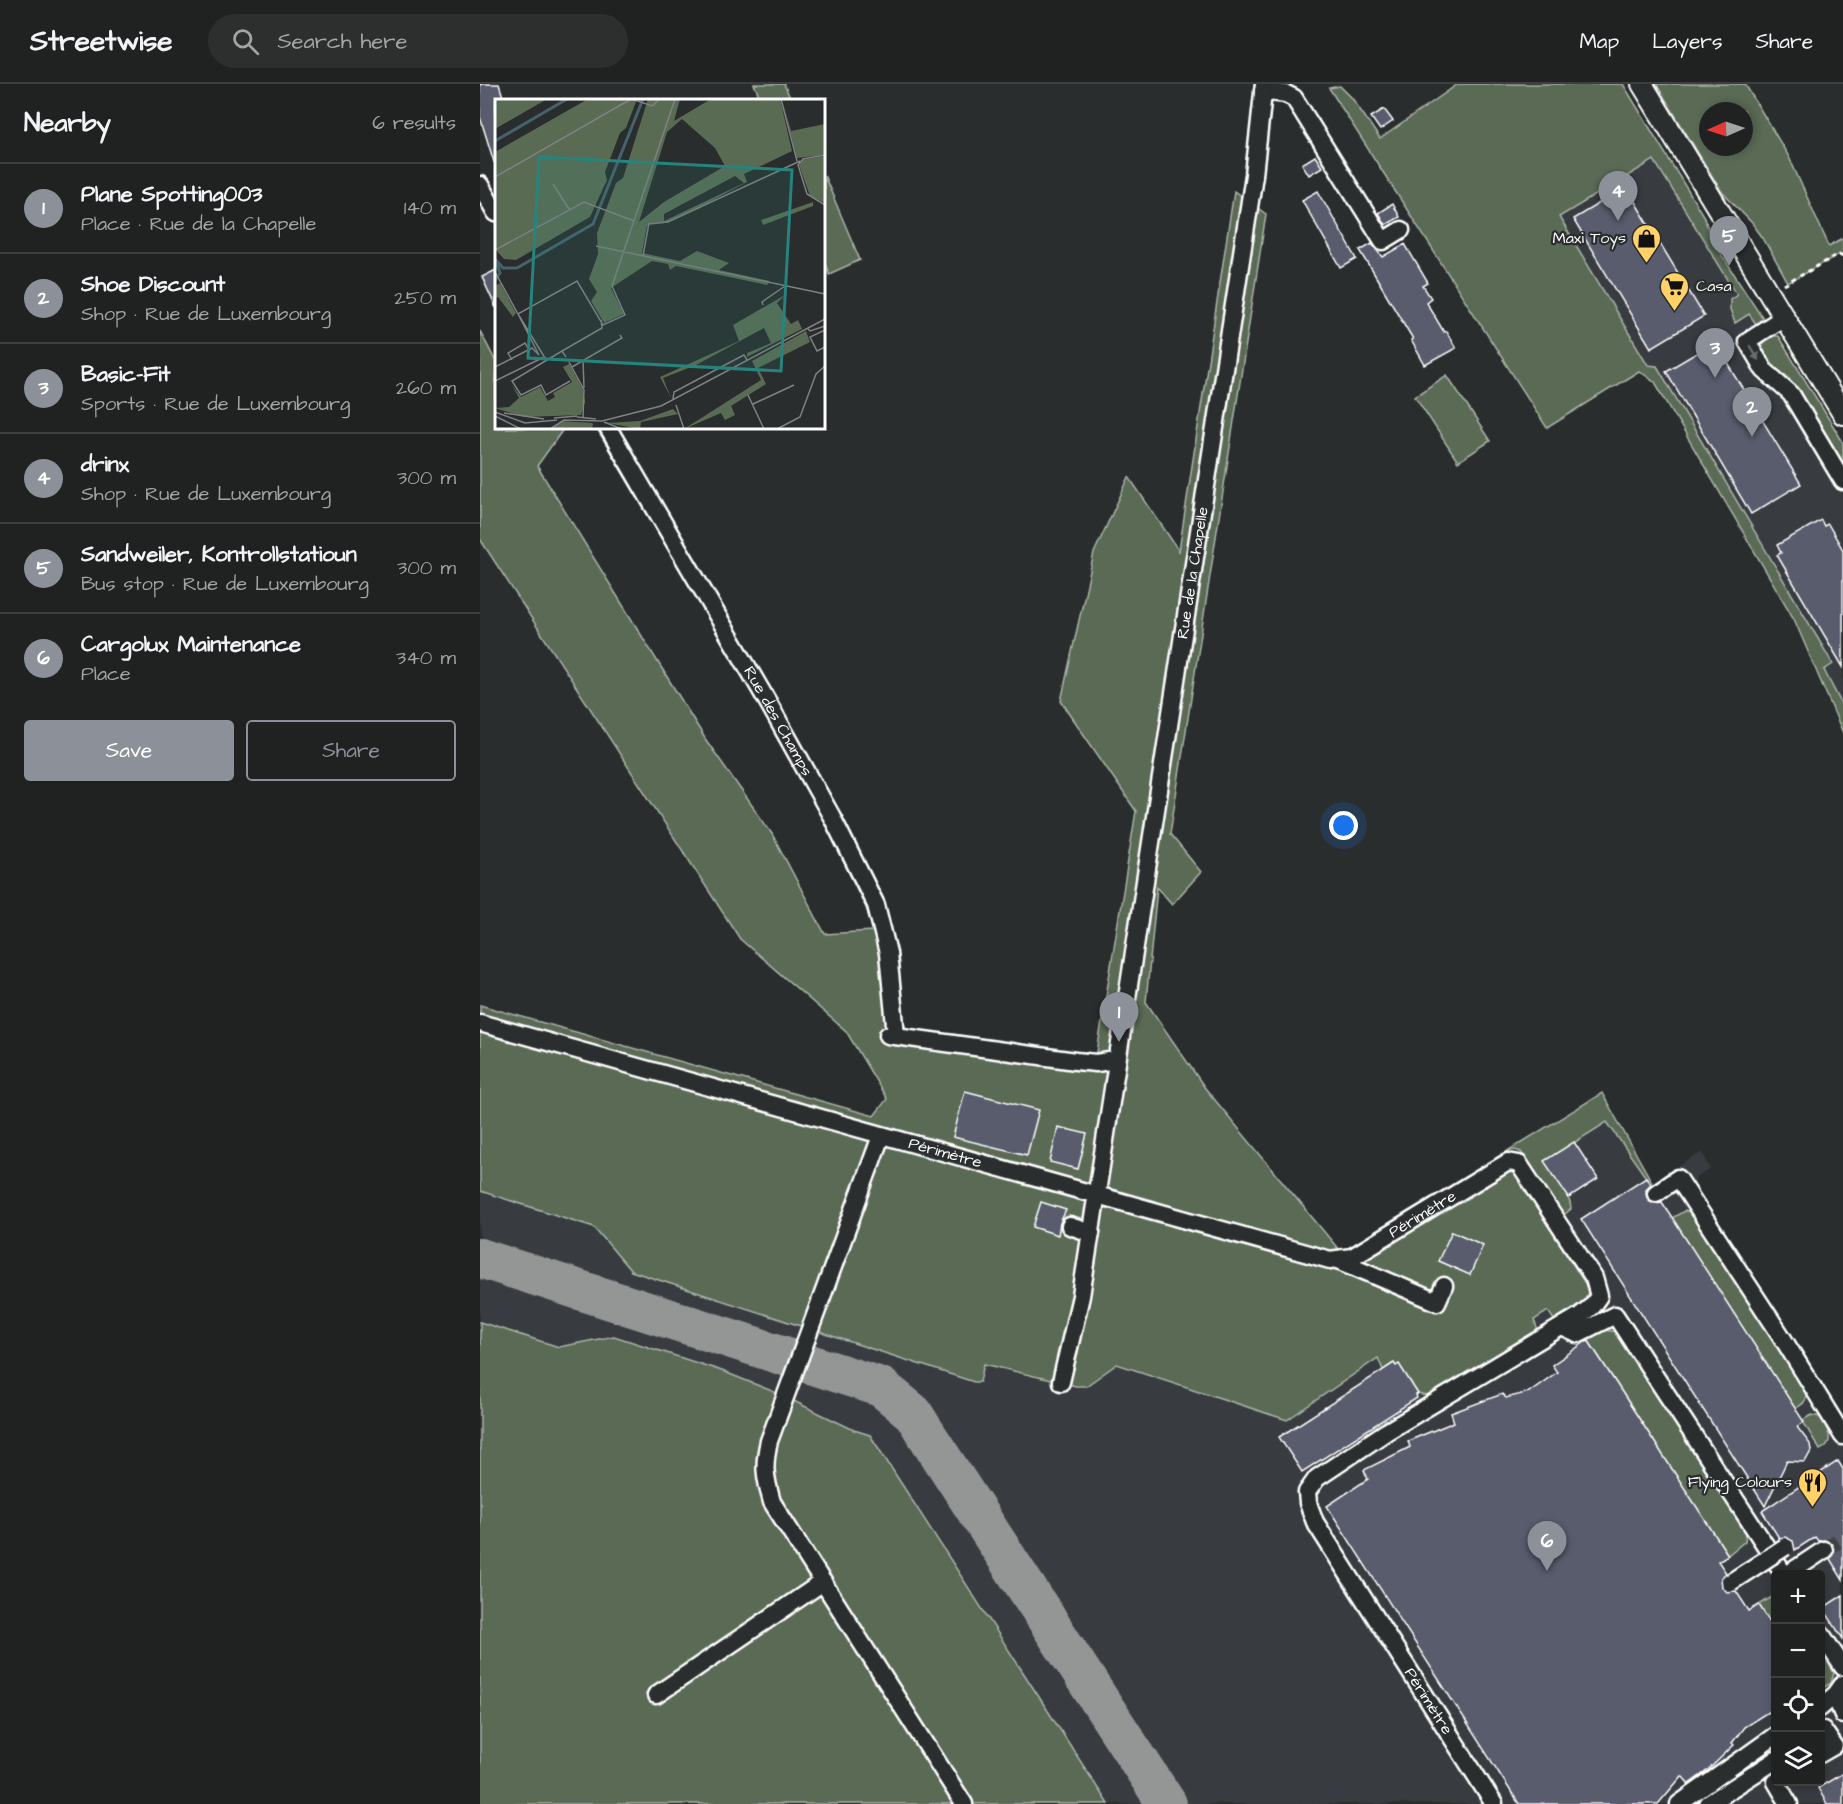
<!DOCTYPE html>
<html lang="en">
<head>
<meta charset="utf-8">
<style>
  :root { --surface:#202222; --page:#2d2f2f; --text:#f1f3f6; --muted:#a2a4a5; --line:#3d3f40; --accent:#8c9099 }
  body { margin:0; font-family:"Architects Daughter",sans-serif; background:var(--page); color:var(--text) }
  .controls { position:absolute; right:18px; bottom:18px; display:grid; overflow:hidden; border-radius:6px; box-shadow:0 3px 9px #0003 }
  .controls button { width:54px; height:54px; display:grid; place-items:center; padding:0; border:0; border-bottom:2px solid var(--line); background:var(--surface); color:var(--text); font:30px sans-serif }
  .compass { position:absolute; left:1219px; top:18px; width:54px; height:54px; border-radius:50%; background:var(--surface); box-shadow:0 3px 9px #0003; rotate:267deg }
  .you { position:absolute; left:864px; top:742px; width:21px; height:21px; margin:-15px; border:4px solid #fff; border-radius:50%; background:#1a73e8; box-shadow:0 0 0 9px #1a73e833 }
  .badge { display:grid; place-items:center; width:39px; height:39px; border-radius:50%; background:var(--accent); color:#fff; font-size:20px; font-weight:700 }
  .pin { position:absolute; translate:-50% -50px; filter:drop-shadow(0 2px 3px #0008) }
  .pin::after { content:''; position:absolute; top:32px; width:21px; height:18px; background:inherit; clip-path:polygon(0 0,100% 0,50% 100%) }
  .list { margin:0; padding:0; list-style:none }
  h2 { display:flex; justify-content:space-between; align-items:center; height:78px; margin:0; padding:0 24px; font-size:26px }
  h2 small { font-size:20px; font-weight:400; color:var(--muted) }
  .list li { display:grid; grid-template-columns:39px 1fr auto; gap:18px; align-items:center; box-sizing:border-box; height:90px; padding:0 24px; border-top:2px solid var(--line) }
  .list b { display:block; font-size:22px; white-space:nowrap }
  .list p { margin:0; font-size:20px; white-space:nowrap; color:var(--muted) }
  .list em { font-size:20px; font-style:normal; color:var(--muted) }
  .actions { display:flex; gap:12px; padding:18px 24px }
  .actions a { flex:1; padding:14px 0; border:2px solid var(--accent); border-radius:6px; text-align:center; font-size:21px; color:var(--accent) }
  .actions .main { background:var(--accent); color:#fff }
  .icon { flex:none; width:33px; height:33px; fill:none; stroke:currentColor; stroke-width:2; stroke-linecap:round; stroke-linejoin:round }
  .map { position:relative; flex:none; width:1363px; height:1720px; overflow:hidden }
  header { display:flex; align-items:center; gap:36px; box-sizing:border-box; height:84px; padding:0 30px; background:var(--surface); border-bottom:2px solid var(--line) }
  header strong { font-size:28px }
  nav { display:flex; gap:33px; margin-inline-start:auto; font-size:21px }
  .search { width:420px; height:54px; background:var(--page); display:flex; align-items:center; gap:15px; box-sizing:border-box; padding:0 21px; border-radius:33px; color:var(--muted); font-size:22px }
  main { display:flex }
  aside { flex:1; background:var(--surface) }
  .map>svg:first-child { display:block }
  .built { fill:#383b41; fill-rule:evenodd }
  .green { fill:#5a6b54; stroke:#acb5aa; stroke-width:1.5; fill-rule:evenodd }
  .lines { fill:none; stroke-linecap:round; stroke-linejoin:round }
  .taxiway { stroke:#949696; stroke-width:40 }
  .building { fill:#595b6d; stroke:#fff; stroke-width:1.5 }
  .minor-tunnel { stroke:#3f4243; stroke-width:16; stroke-dasharray:16 8; stroke-linecap:butt }
  .minor-casing { stroke:#fff; stroke-width:21 }
  .major-casing { stroke:#fff; stroke-width:24 }
  .path { stroke:#fff; stroke-width:3; stroke-dasharray:4.5 4.5; stroke-linecap:butt }
  .minor { stroke:#2a2d2e; stroke-width:16 }
  .major { stroke:#2a2d2e; stroke-width:20 }
  .minor-bridge-casing { stroke:#fff; stroke-width:21; stroke-linecap:butt }
  .minor-bridge { stroke:#2a2d2e; stroke-width:16 }
  .oneway { fill:#6a6c6d }
  .labels { text-anchor:middle; dominant-baseline:central; stroke-width:4.5; stroke-linejoin:round; paint-order:stroke }
  .poi-label { font-size:16px; fill:#fff; stroke:#2a2d2e; text-anchor:end }
  .street-label { font-size:16px; fill:#fff; stroke:#2a2d2e }
  .inset-river { fill:none; stroke:#46626a; stroke-width:3 }
  .inset-road { fill:none; stroke:#7f8182; stroke-width:1.5 }
  .view { fill:#27847c; fill-opacity:0.15; stroke:#27847c; stroke-width:3 }
  .inset-edge { fill:none; stroke:#fff; stroke-width:3 }
</style>
</head>
<body>
<header>
<strong>Streetwise</strong>
<div class="search"><svg class="icon" aria-label="search" viewBox="0 0 24 24"><circle cx="10" cy="10" r="6"/><path d="M15 15l6 6"/></svg>Search here</div>
<nav><a>Map</a><a>Layers</a><a>Share</a></nav>
</header>
<main>
<aside>
<h2>Nearby<small>6 results</small></h2>
<ul class="list">
<li><span class="badge">1</span><div><b>Plane Spotting003</b><p>Place · Rue de la Chapelle</p></div><em>140 m</em></li>
<li><span class="badge">2</span><div><b>Shoe Discount</b><p>Shop · Rue de Luxembourg</p></div><em>250 m</em></li>
<li><span class="badge">3</span><div><b>Basic-Fit</b><p>Sports · Rue de Luxembourg</p></div><em>260 m</em></li>
<li><span class="badge">4</span><div><b>drinx</b><p>Shop · Rue de Luxembourg</p></div><em>300 m</em></li>
<li><span class="badge">5</span><div><b>Sandweiler, Kontrollstatioun</b><p>Bus stop · Rue de Luxembourg</p></div><em>300 m</em></li>
<li><span class="badge">6</span><div><b>Cargolux Maintenance</b><p>Place</p></div><em>340 m</em></li>
</ul>
<div class="actions"><a class="main">Save</a><a>Share</a></div>
</aside>
<div class="map">
<svg width="1363" height="1720" viewBox="0 0 1363 1720">
  <rect width="100%" height="100%" fill="#2a2d2e"/>
  <filter id="ink" filterUnits="userSpaceOnUse"><feTurbulence type="fractalNoise" baseFrequency=".0167" numOctaves="2"/><feDisplacementMap in="SourceGraphic" scale="12" xChannelSelector="R" yChannelSelector="G"/><feConvolveMatrix kernelMatrix="1 2 1 2 8 2 1 2 1" color-interpolation-filters="sRGB"/></filter>
  <g filter="url(#ink)">
    <g class="built">
      <path d="M1174 76 1257 211 1255 238 1269 230 1285 255 1290 284 1308 292 1363 381V623L1344 586 1352 580 1178 282 1168 281 1079 133Z"/>
      <path d="M0 928 405 1043 725 1004 860 1167 1122 1009 1173 1099 1222 1068 1231 1085 1216 1094 1214 1102 1363 1335V1720H0ZM1296 1490H1340V1698H1296Z"/>
    </g>
    <g class="green">
      <path d="M274 0H304L311 16H281Z"/>
      <path d="M978 0H1143L1224 133 1233 158 1283 234 1276 240 1269 230 1255 239 1250 225V215L1257 210 1174 76 1079 133 1168 281 1177 282 1353 580 1344 586 1363 623V649L1314 535 1175 298 1159 287 1067 344 849 4 860 2 872 14 900 55Z"/>
      <path d="M1176 0H1265L1309 73 1349 162 1363 154V172L1359 170 1308 199 1283 154 1272 139 1242 108ZM1228 27H1264V63H1228Z"/>
      <path d="M344 91 380 176 349 190 344 176Z"/>
      <path d="M754 107 786 130 690 750 721 788 692 820 677 803 666 918 725 1004 860 1167 863 1184 1028 1086 1034 1087 1106 1201 1108 1208 1104 1217 1074 1236 1068 1227 1054 1236 1058 1247 955 1314 938 1310 919 1280 916 1282 913 1279 903 1286 898 1274 807 1336 637 1280 606 1302H596L504 1280 500 1298H494L151 1187 114 1143 0 1107V921L394 1032 407 1015 366 947 260 855 0 455V247L16 278V344H84L57 382 226 656 292 750 345 850 393 847 386 824 344 737 294 643 116 344 157 406 264 586 391 822 400 857 408 934 430 960 614 987 656 727 581 617 614 469 649 393 699 467Z"/>
      <path d="M1291 252H1298L1363 358V382L1308 292 1290 284 1280 265 1285 255Z"/>
      <path d="M967 291 1010 357 978 378 935 312Z"/>
      <path d="M1122 1009 1173 1100 1172 1102 1127 1038 1065 1077C1074 1091 1090 1108 1091 1125L1085 1130 1081 1129 1041 1068 1035 1066 1026 1068Z"/>
      <path d="M1204 1127 1213 1130 1327 1307C1328 1317 1323 1320 1315 1325L1192 1134Z"/>
      <path d="M0 1238 79 1263 134 1252 242 1287 297 1309 374 1346 390 1351 628 1720H0Z"/>
      <path d="M1125 1246 1136 1248 1266 1449 1265 1457 1248 1471 1108 1256Z"/>
      <path d="M1332 1331 1340 1333C1347 1345 1357 1358 1340 1366L1322 1336Z"/>
      <path d="M1295 1511V1547L1279 1521Z"/>
      <path d="M1341 1566 1354 1589 1351 1599 1341 1605Z"/>
    </g>
    <g class="lines">
      <path class="taxiway" d="M0 1174 401 1303 433 1329 443 1345 687 1720"/>
    </g>
    <g class="building">
      <path d="M0 0H19L24 16H16V77L14 78 0 33Z"/>
      <path d="M904 25 913 37 900 46 891 33Z"/>
      <path d="M835 72 842 83 829 91 822 80Z"/>
      <path d="M1146 103 1224 232 1171 264 1093 135Z"/>
      <path d="M838 107 877 175 861 184 822 116Z"/>
      <path d="M912 120 919 133 905 141 898 129Z"/>
      <path d="M892 159 903 173 925 160 948 199 943 202 951 214 946 218 964 248 966 247 976 264 945 281 931 256 933 255 880 166Z"/>
      <path d="M16 186V224L2 193Z"/>
      <path d="M1235 258 1321 400 1271 430 1186 287Z"/>
      <path d="M1341 436 1344 442 1348 440 1363 466V583L1297 471 1301 469 1297 461Z"/>
      <path d="M485 1007 559 1026 547 1071 473 1053Z"/>
      <path d="M578 1043 607 1050 598 1085 570 1078Z"/>
      <path d="M1094 1058 1118 1095 1089 1114 1064 1077Z"/>
      <path d="M1166 1093 1171 1100 1166 1105 1167 1114 1172 1119 1182 1118 1324 1338 1317 1343 1330 1360 1331 1367 1325 1378 1307 1377 1285 1422 1101 1135Z"/>
      <path d="M561 1118 586 1126 580 1139 578 1151 553 1143Z"/>
      <path d="M972 1147 1003 1161 990 1191 958 1177Z"/>
      <path d="M1108 1256 1248 1471 1238 1477 1246 1489 1241 1494 1242 1503 1247 1508 1256 1507 1269 1527 1279 1521 1296 1547V1623L1264 1643 1252 1659 1254 1661 1228 1686 1209 1700 1202 1692 1178 1720H1039L847 1422 888 1395 884 1386 930 1363 928 1357 974 1338 971 1329 1022 1310 1026 1314 1049 1308 1077 1288 1072 1281Z"/>
      <path d="M914 1279 916 1282 919 1280 938 1310 936 1311 937 1314 822 1388 799 1353Z"/>
      <path d="M1358 1377 1363 1385V1496L1350 1475 1354 1466 1349 1457 1344 1456 1338 1457 1335 1453 1315 1466 1313 1457 1305 1453 1299 1454 1282 1427Z"/>
      <path d="M1363 1511V1555L1343 1524Z"/>
      <path d="M1363 1689V1720H1347L1338 1704Z"/>
    </g>
    <g class="lines">
      <path class="minor-tunnel" d="M1344 1466 1363 1453"/>
      <defs>
        <g id="minor">
          <path d="M783 7 806 10 814 14 903 157 921 146"/>
          <path d="M0 101 16 129"/>
          <path d="M1304 233 1267 257 1284 286 1311 310 1363 397"/>
          <path id="s1" d="M128 344 289 620 352 733 396 821 408 869 416 951"/>
          <path id="s2" d="M0 939 850 1176 872 1173 1028 1078 1039 1080 1114 1194 1119 1212 1112 1222 1101 1231 906 1348 837 1394 827 1408 828 1419 835 1438 1014 1720"/>
          <path d="M408 951 596 977 616 979 636 976"/>
          <path d="M401 1052 289 1357C283 1382 285 1393 292 1418L484 1720"/>
          <path d="M1176 1109 1198 1094 1300 1250 1363 1352"/>
          <path d="M590 1142 611 1149"/>
          <path d="M858 1176 957 1218 964 1202"/>
          <path d="M1082 1243 1097 1250 1135 1231 1304 1490"/>
          <path id="s3" d="M581 1298 601 1212 774 91 784 0"/>
          <path d="M1308 1490 1344 1466"/>
          <path d="M1340 1548 1363 1583"/>
          <path d="M176 1611 343 1498"/>
          <path d="M1355 1612 1363 1631"/>
          <path d="M1340 1624 1356 1610 1363 1600"/>
          <path d="M1340 1647 1343 1646 1354 1662 1340 1670"/>
          <path d="M1298 1698H1296L1309 1720"/>
          <path d="M1199 1720 1296 1651"/>
          <path d="M1228 1720 1296 1676"/>
        </g>
        <path id="major" d="M1162 0 1363 330"/>
      </defs>
      <use href="#minor" class="minor-casing"/>
      <use href="#major" class="major-casing"/>
      <g class="path">
        <path d="M1304 201 1359 170 1363 172"/>
        <path d="M1340 1593 1343 1603"/>
      </g>
      <use href="#minor" class="minor"/>
      <use href="#major" class="major"/>
      <defs>
        <path id="minor-bridge" d="M1251 1498 1305 1463"/>
      </defs>
      <use href="#minor-bridge" class="minor-bridge-casing"/>
      <use href="#minor-bridge" class="minor-bridge"/>
    </g>
    <defs><path id="oneway-solid" d="M-6-.8H1V-3.2L6.5 0L1 3.2V.8H-6Z" transform="scale(1.5)"/></defs>
    <use class="oneway" href="#oneway-solid" transform="translate(1274 269) rotate(59)"/>
  </g>
  <defs>
    <symbol id="shop-pin" viewBox="-11 -11 22 30"><path d="M0 17L-7.5 6A9.5 9.5 0 1 1 7.5 6Z" fill="#ffd166" stroke="#2a2d2e"/><path d="M-5-2.5h2.3a2.7 3.5 0 0 1 5.4 0H5L5.5 6h-11ZM-1.5-2.5h3a1.5 2.3 0 0 0-3 0Z" fill="#111"/></symbol>
    <symbol id="supermarket-pin" viewBox="-11 -11 22 30"><path d="M0 17L-7.5 6A9.5 9.5 0 1 1 7.5 6Z" fill="#ffd166" stroke="#2a2d2e"/><path d="M-6-5.5h2.5l.6 2H6L4.5 2H-2.5L-4.4-4H-6ZM-1.5 3.2a1.3 1.3 0 1 0 .1 0ZM3 3.2a1.3 1.3 0 1 0 .1 0Z" fill="#111"/></symbol>
    <symbol id="restaurant-pin" viewBox="-11 -11 22 30"><path d="M0 17L-7.5 6A9.5 9.5 0 1 1 7.5 6Z" fill="#ffd166" stroke="#2a2d2e"/><path d="M-5-6h1v4h1v-4h1v4h1v-4h1v5L-1.5 .5V6h-2V.5L-5-1ZM5-6V6H3V1.5H1.5Q1.5-4 5-6Z" fill="#111"/></symbol>
  </defs>
  <g fill-rule="evenodd">
    <use href="#shop-pin" x="1150" y="138" width="33" height="45"/>
    <use href="#supermarket-pin" x="1178" y="186" width="33" height="45"/>
    <use href="#restaurant-pin" x="1316" y="1382" width="33" height="45"/>
  </g>
  <g class="labels">
    <g class="poi-label">
      <text x="1146" y="154">Maxi Toys</text>
      <text x="1216" y="202" text-anchor="start">Casa</text>
      <text x="1312" y="1398">Flying Colours</text>
    </g>
    <g class="street-label">
      <text stroke="none"><textPath href="#s3" startOffset="820">Rue de la Chapelle</textPath></text>
      <text stroke="none"><textPath href="#s1" startOffset="339">Rue des Champs</textPath></text>
      <text stroke="none"><textPath href="#s2" startOffset="483">Périmètre</textPath></text>
      <text stroke="none"><textPath href="#s2" startOffset="987">Périmètre</textPath></text>
      <text stroke="none"><textPath href="#s2" startOffset="1851">Périmètre</textPath></text>
    </g>
  </g>
  <g transform="translate(15 15)">
    <rect width="330" height="330" fill="#2a2d2e"/>
    <path d="M0 0H52L0 30ZM93 0H142L131 29 125 34 110 73 112 81 95 118 21 161 9 160 0 150V53ZM153 0H185L179 22 216 0H285L297 52 249 75 252 83 209 106 173 123 157 124 152 127 147 154 185 162 202 152 234 164 224 171 275 182 272 186 181 167 175 171 173 165 157 162 116 189 129 215 109 224 96 202 102 193 94 180 103 155 102 134 121 84 128 79ZM187 20 220 49 230 67 169 103 144 123 172 33ZM240 77 249 84 169 122V115ZM287 0 296 32 330 25V56L302 59ZM330 57V104L315 97 304 66 307 61ZM318 103V107L268 126 266 121ZM5 184 21 214 18 218 3 198 0 199V187ZM290 196 282 204 296 225 303 221 307 230 252 258V254L276 244 269 229 201 266 168 279 176 299 165 278 244 242 238 226ZM311 232 315 243 263 269 271 285 236 307 240 316 230 321 226 314 189 330 266 281 257 262ZM74 265 88 291 90 303 86 316 29 318 0 309 14 308 24 299 17 286 26 298 45 288 53 302 60 298 58 294 77 283 68 268ZM178 310 183 315 146 323 145 330 112 324 145 322ZM66 322 97 324 98 325 97 330H56Z" fill="#5a6b54" fill-rule="evenodd"/>
    <path class="inset-river" d="M0 42 72 0M0 160 8 169H22L98 125 148 0M0 181 5 174 2 164"/>
    <path class="inset-road" d="M286 0 302 62M330 56 308 60 303 66 312 95 330 106M0 78 129 4 137 0 157 7 165 0M58 85 74 110M154 125 173 123 305 62M101 147 330 195M0 151 89 103 139 122M148 157 154 124M0 173 23 215 82 182 108 226 130 216 117 187 180 0M268 206 267 203 290 187M23 215 50 259M312 229 315 232 330 227M330 231 315 238 322 252 330 248M67 252 17 282 26 296 46 286 51 296 75 282M71 258 67 252 107 229 106 221M17 261 13 254 30 244 34 251M88 261 89 289M74 263 89 291 88 319M0 268 37 249 44 256 23 215M77 268 127 239 125 236M0 282 49 258M253 296 269 330M178 300 179 293 245 258 249 256 252 261M258 305 299 286M181 306 189 330M0 313 30 324 62 321M9 314 49 320M0 317 26 330M82 318 101 320M59 319 82 317M109 323 127 330M55 330 69 321 107 322 166 307 330 220M282 330 305 318 321 275 330 267"/>
    <path class="view" d="M44 58 297 71 286 272 33 259Z"/>
    <rect width="330" height="330" class="inset-edge"/>
  </g>
</svg>
<div class="controls">
<button>+</button>
<button>−</button>
<button><svg class="icon" aria-label="locate" viewBox="0 0 24 24"><circle cx="12" cy="12" r="6"/><path d="M12 2v4M12 18v4M2 12h4M18 12h4"/></svg></button>
<button><svg class="icon" aria-label="layers" viewBox="0 0 24 24"><path d="M12 4l9 5-9 5-9-5zM3 14l9 5 9-5"/></svg></button>
</div>
<svg class="compass" viewBox="-18 -18 36 36"><path d="M0-13l5 13h-10z" fill="#e53935"/><path d="M0 13l5-13h-10z" fill="#a2a4a5"/></svg>
<div class="you"></div>
<div class="pin badge" style="left:639px;top:958px">1</div>
<div class="pin badge" style="left:1272px;top:353px">2</div>
<div class="pin badge" style="left:1235px;top:294px">3</div>
<div class="pin badge" style="left:1138px;top:137px">4</div>
<div class="pin badge" style="left:1249px;top:182px">5</div>
<div class="pin badge" style="left:1067px;top:1487px">6</div>
</div>
</main>
</body>
</html>
